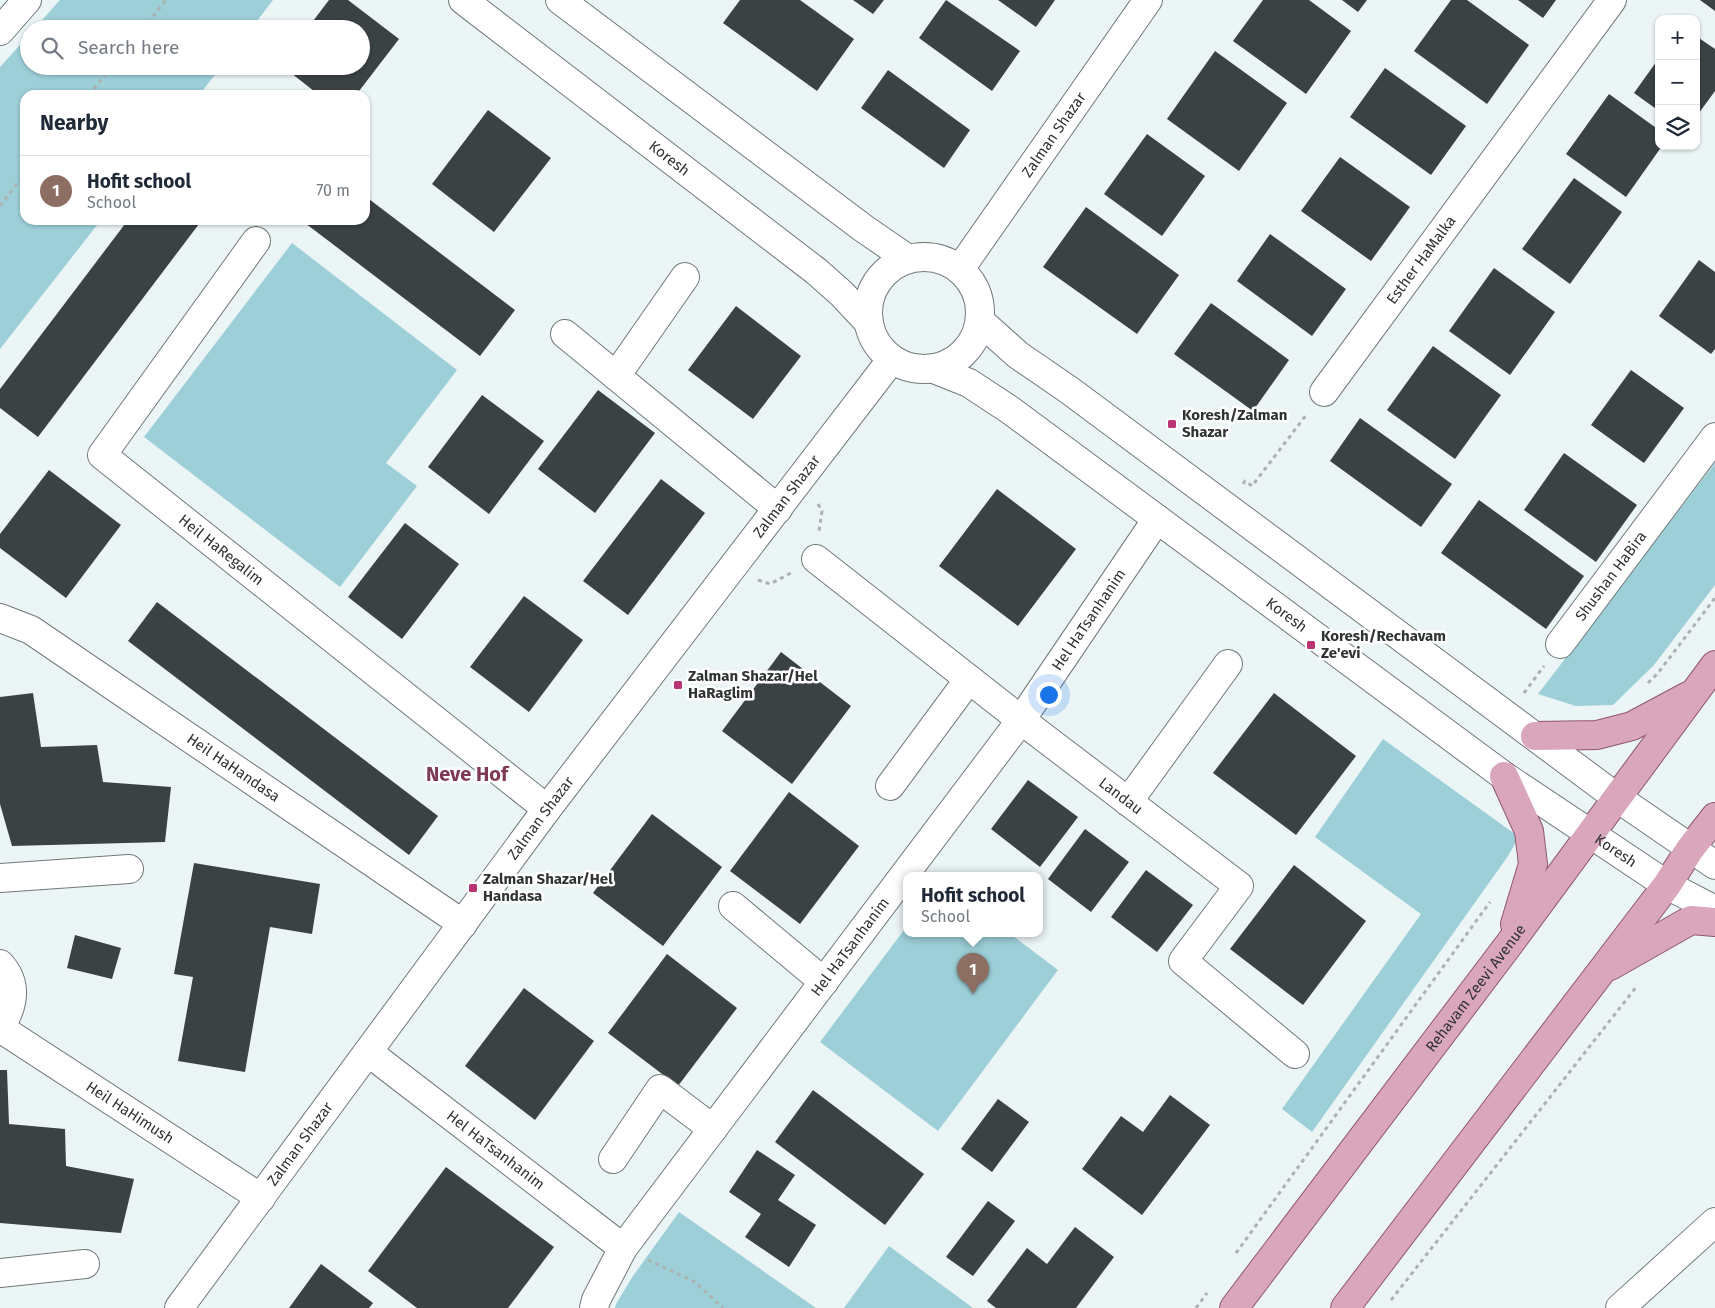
<!DOCTYPE html>
<html lang="en">
<head>
<meta charset="utf-8">
<style>
  :root { --surface:#fff; --page:#f2f2f3; --text:#1f2937; --muted:#747a83; --line:#e0e1e3; --accent:#db2777 }
  body { margin:0; font-family:"Fira Sans",sans-serif; background:var(--page); color:var(--text) }
  .controls { position:absolute; right:15px; top:15px; display:grid; overflow:hidden; border-radius:10px; box-shadow:0 1px 4px #0004 }
  .controls button { width:45px; height:45px; display:grid; place-items:center; padding:0; border:0; border-bottom:1px solid var(--line); background:var(--surface); color:var(--text); font:25px sans-serif }
  .you { position:absolute; left:1048px; top:694px; width:18px; height:18px; margin:-12px; border:4px solid #fff; border-radius:50%; background:#1a73e8; box-shadow:0 0 0 8px #1a73e833 }
  .badge { display:grid; place-items:center; width:32px; height:32px; border-radius:50%; background:var(--accent); color:#fff; font-size:16px; font-weight:700 }
  .pin { position:absolute; translate:-50% -41px; filter:drop-shadow(0 1px 2px #0008) }
  .pin::after { content:''; position:absolute; top:26px; width:18px; height:15px; background:inherit; clip-path:polygon(0 0,100% 0,50% 100%) }
  .popup { position:absolute; left:903px; top:872px; width:140px; height:65px; box-sizing:border-box; display:grid; place-content:center; border-radius:10px; background:var(--surface); filter:drop-shadow(0 1px 4px #0005); font-size:16px; white-space:nowrap; color:var(--muted) }
  .popup b { font-size:19px; color:var(--text) }
  .popup::after { content:''; position:absolute; left:50%; top:100%; margin-left:-10px; border:10px solid transparent; border-top-color:var(--surface) }
  .list { margin:0; padding:0; list-style:none }
  h2 { display:flex; justify-content:space-between; align-items:center; height:65px; margin:0; padding:0 20px; font-size:21px }
  h2 small { font-size:16px; font-weight:400; color:var(--muted) }
  .list li { display:grid; grid-template-columns:32px 1fr auto; gap:15px; align-items:center; box-sizing:border-box; height:70px; padding:0 20px; border-top:1px solid var(--line) }
  .list b { display:block; font-size:19px; white-space:nowrap }
  .list p { margin:0; font-size:16px; white-space:nowrap; color:var(--muted) }
  .list em { font-size:16px; font-style:normal; color:var(--muted) }
  .icon { flex:none; width:28px; height:28px; fill:none; stroke:currentColor; stroke-width:2; stroke-linecap:round; stroke-linejoin:round }
  .map { position:relative; flex:none; width:1715px; height:1308px; overflow:hidden }
  .search { position:absolute; background:var(--surface); box-shadow:0 1px 4px #0004; left:20px; top:20px; width:350px; height:55px; display:flex; align-items:center; gap:12px; box-sizing:border-box; padding:0 18px; border-radius:28px; color:var(--muted); font-size:19px }
  .panel { position:absolute; background:var(--surface); box-shadow:0 1px 4px #0004; left:20px; top:90px; width:350px; height:135px; border-radius:15px }
  .map>svg:first-child { display:block }
  .green { fill:#9ccfd8 }
  .building { fill:#3b4244 }
  .lines { fill:none; stroke-linecap:round; stroke-linejoin:round }
  .minor-casing { stroke:#71797b; stroke-width:30 }
  .major-casing { stroke:#8f576e; stroke-width:30 }
  .path { stroke:#abb2b3; stroke-width:3; stroke-dasharray:4 4; stroke-linecap:butt }
  .minor { stroke:#fff; stroke-width:28 }
  .major { stroke:#daa6bb; stroke-width:28 }
  .poi-dot { fill:#ba3373; stroke:#fff; stroke-width:2 }
  .labels { text-anchor:middle; dominant-baseline:central; stroke-width:5; stroke-linejoin:round; paint-order:stroke }
  .street-label { font-size:15px; fill:#303334; stroke:#fff }
  .poi-label { font-size:15px; font-weight:bold; fill:#303334; stroke:#fff; text-anchor:start }
  .district-label { font-size:20px; font-weight:bold; fill:#7e3956; stroke:#fff }
</style>
</head>
<body>
<div class="map">
<svg width="1715" height="1308" viewBox="0 0 1715 1308">
  <rect width="100%" height="100%" fill="#ebf5f6"/>
  <g class="green">
    <path d="M60 0H273L251 29H34Z"/>
    <path d="M29 35V66H222L199 95H25V220H101L0 349V67Z"/>
    <path d="M292 243 457 370 386 463 417 486 340 587 144 437Z"/>
    <path d="M1715 463V585L1654 665 1613 705 1576 706 1538 694Z"/>
    <path d="M1383 739 1519 837 1508 856 1312 1132 1282 1109 1421 914 1315 837Z"/>
    <path d="M907 926V933H1009L1058 970 938 1131 820 1042Z"/>
    <path d="M679 1212 816 1308H615L616 1304 633 1276Z"/>
    <path d="M889 1246 973 1308H844Z"/>
  </g>
  <g class="building">
    <path d="M329 0H348L399 39 356 95H319L282 66H361V29H307Z"/>
    <path d="M740 0H800L854 39 817 91 723 23Z"/>
    <path d="M853 0H884L873 14Z"/>
    <path d="M946 0 1020 51 992 91 919 38Z"/>
    <path d="M998 0H1055L1036 27Z"/>
    <path d="M1263 0H1309L1351 31 1306 94 1233 41Z"/>
    <path d="M1342 0H1367L1358 12Z"/>
    <path d="M1451 0H1467L1529 45 1487 104 1414 51Z"/>
    <path d="M1518 0H1556L1543 18Z"/>
    <path d="M1700 0H1715V11Z"/>
    <path d="M1696 36 1715 49V91L1696 117Z"/>
    <path d="M1215 51 1287 103 1239 171 1167 119Z"/>
    <path d="M1659 58V111L1634 93Z"/>
    <path d="M1385 68 1466 126 1431 175 1350 117Z"/>
    <path d="M888 70 970 130 944 168 861 108Z"/>
    <path d="M1609 94 1659 130V146H1662L1626 197 1566 154Z"/>
    <path d="M488 110 551 158 494 232 432 184Z"/>
    <path d="M1147 134 1205 176 1162 236 1104 194Z"/>
    <path d="M1340 157 1410 207 1371 261 1301 211Z"/>
    <path d="M1574 178 1622 212 1570 284 1522 249Z"/>
    <path d="M365 196 515 310 480 356 301 220H365Z"/>
    <path d="M1086 207 1179 275 1137 334 1043 267Z"/>
    <path d="M128 220H202L38 437 0 408V389Z"/>
    <path d="M1270 234 1346 289 1312 336 1237 281Z"/>
    <path d="M1699 260 1715 272V349L1711 354 1659 316Z"/>
    <path d="M1494 268 1555 312 1510 375 1449 331Z"/>
    <path d="M1211 303 1289 360 1253 411 1174 354Z"/>
    <path d="M736 306 801 356 753 419 688 370Z"/>
    <path d="M1433 346 1501 395 1455 459 1387 410Z"/>
    <path d="M1631 370 1684 408 1644 463 1591 425Z"/>
    <path d="M598 390 655 433 595 513 538 469Z"/>
    <path d="M482 395 544 441 489 514 428 467Z"/>
    <path d="M1360 418 1452 484 1421 527 1330 461Z"/>
    <path d="M1564 453 1637 505 1596 562 1524 510Z"/>
    <path d="M49 470 121 525 66 598 0 548V534Z"/>
    <path d="M661 479 705 513 628 615 583 581Z"/>
    <path d="M997 489 1076 549 1018 626 939 566Z"/>
    <path d="M1479 500 1584 576 1546 629 1441 553Z"/>
    <path d="M405 523 459 564 402 639 348 597Z"/>
    <path d="M524 596 583 640 529 712 470 667Z"/>
    <path d="M157 602 438 816 409 855 128 641Z"/>
    <path d="M781 652 851 706 792 784 722 731Z"/>
    <path d="M33 693 41 747 97 745 103 782 171 787 165 842 12 846 0 804V697Z"/>
    <path d="M1274 693 1356 756 1296 835 1213 773Z"/>
    <path d="M1028 780 1078 817 1040 867 991 829Z"/>
    <path d="M789 792 859 846 800 924 730 871Z"/>
    <path d="M652 814 722 867 663 946 593 893Z"/>
    <path d="M1085 829 1129 862 1091 912 1048 879Z"/>
    <path d="M194 863 320 884 312 934 270 927 245 1072 178 1061 193 977 174 974Z"/>
    <path d="M1294 865 1366 921 1303 1005 1230 949Z"/>
    <path d="M1146 870 1193 905 1157 952 1111 917Z"/>
    <path d="M75 935 121 948 112 979 67 968Z"/>
    <path d="M667 954 737 1008 678 1086 608 1033Z"/>
    <path d="M524 988 594 1041 535 1120 465 1066Z"/>
    <path d="M0 1070H7L9 1124 65 1129 66 1166 134 1179 121 1233 0 1223Z"/>
    <path d="M813 1090 924 1174 885 1225 775 1142Z"/>
    <path d="M1170 1095 1210 1125 1142 1215 1082 1169 1121 1116 1143 1132Z"/>
    <path d="M998 1099 1029 1122 992 1172 961 1149Z"/>
    <path d="M757 1150 795 1175 778 1200 816 1225 789 1267 745 1237 761 1214 729 1192Z"/>
    <path d="M446 1167 554 1247 508 1308H417L368 1271Z"/>
    <path d="M988 1201 1015 1221 973 1276 946 1257Z"/>
    <path d="M1075 1227 1114 1257 1076 1308H996L987 1301 1027 1248 1047 1264Z"/>
    <path d="M321 1264 373 1303 369 1308H289Z"/>
  </g>
  <g class="lines">
    <defs>
      <g id="minor">
        <path id="s1" d="M463 0 816 271 842 294 869 323"/>
        <path d="M560 0 863 228 908 259"/>
        <path d="M0 31 27 0"/>
        <path id="s2" d="M256 241 102 455 547 809"/>
        <circle cx="924" cy="313" r="56"/>
        <path id="s3" d="M960 269 1148 0"/>
        <path d="M980 321 1018 355 1069 390 1616 797 1715 865"/>
        <path d="M565 334 778 509"/>
        <path id="s4" d="M934 369 969 383 1010 410 1504 776 1667 885 1715 910"/>
        <path d="M616 376 685 277"/>
        <path id="s5" d="M1324 392 1612 0"/>
        <path id="s6" d="M816 559 1021 720 1239 886 1183 961 1295 1054"/>
        <path id="s7" d="M0 618 31 630 463 924"/>
        <path id="s8" d="M1560 644 1715 437"/>
        <path d="M890 786 969 679"/>
        <path d="M1128 802 1228 664"/>
        <path d="M0 878 129 869"/>
        <path d="M733 906 824 982"/>
        <path d="M0 964C19 985 13 1007 0 1028"/>
        <path id="s9" d="M0 1028 261 1198"/>
        <path id="s10" d="M368 1052 623 1248"/>
        <path d="M613 1159 660 1089 713 1129"/>
        <path d="M0 1273 85 1264"/>
        <path id="s11" d="M179 1308 547 809 892 359"/>
        <path id="s12" d="M594 1308 596 1300 623 1248 1021 720 1157 519"/>
        <path d="M1620 1308 1715 1222"/>
      </g>
      <g id="major">
        <path d="M1535 736 1597 735 1632 726 1688 696"/>
        <path d="M1504 776 1529 831 1533 864 1515 924"/>
        <path d="M1610 966 1691 920 1715 922"/>
        <path id="s13" d="M1234 1308 1510 943 1715 665"/>
        <path d="M1345 1308 1667 885 1690 849 1715 817"/>
      </g>
    </defs>
    <use href="#minor" class="minor-casing"/>
    <use href="#major" class="major-casing"/>
    <g class="path">
      <path d="M143 29 166 0"/>
      <path d="M89 95 112 66"/>
      <path d="M0 206 25 173"/>
      <path d="M1243 484 1245 481 1252 486 1307 414"/>
      <path d="M818 504 822 511 819 531"/>
      <path d="M758 580 770 584 791 573"/>
      <path d="M1648 683 1658 673 1715 598"/>
      <path d="M1524 693 1544 666"/>
      <path d="M1236 1253 1490 902"/>
      <path d="M648 1260 695 1282 723 1308"/>
      <path d="M1391 1300 1637 986"/>
      <path d="M1196 1308 1207 1293"/>
    </g>
    <use href="#minor" class="minor"/>
    <use href="#major" class="major"/>
  </g>
  <g class="poi-dot">
    <rect x="1167" y="419" width="10" height="10" rx="2.5"/>
    <rect x="1306" y="640" width="10" height="10" rx="2.5"/>
    <rect x="673" y="680" width="10" height="10" rx="2.5"/>
    <rect x="468" y="883" width="10" height="10" rx="2.5"/>
  </g>
  <g class="labels">
    <g class="street-label">
      <text stroke="none"><textPath href="#s3" startOffset="164">Zalman Shazar</textPath></text>
      <text stroke="none"><textPath href="#s1" startOffset="260">Koresh</textPath></text>
      <text stroke="none"><textPath href="#s5" startOffset="164">Esther HaMalka</textPath></text>
      <text stroke="none"><textPath href="#s11" startOffset="1014">Zalman Shazar</textPath></text>
      <text stroke="none"><textPath href="#s2" startOffset="416">Heil HaRegalim</textPath></text>
      <text stroke="none"><textPath href="#s8" startOffset="85">Shushan HaBira</textPath></text>
      <text stroke="none"><textPath href="#s4" startOffset="431">Koresh</textPath></text>
      <text stroke="none"><textPath href="#s12" startOffset="849">Hel HaTsanhanim</textPath></text>
      <text stroke="none"><textPath href="#s7" startOffset="278">Heil HaHandasa</textPath></text>
      <text stroke="none"><textPath href="#s6" startOffset="386">Landau</textPath></text>
      <text stroke="none"><textPath href="#s11" startOffset="609">Zalman Shazar</textPath></text>
      <text stroke="none"><textPath href="#s4" startOffset="836">Koresh</textPath></text>
      <text stroke="none"><textPath href="#s12" startOffset="444">Hel HaTsanhanim</textPath></text>
      <text stroke="none"><textPath href="#s13" startOffset="401">Rehavam Zeevi Avenue</textPath></text>
      <text stroke="none"><textPath href="#s9" startOffset="155">Heil HaHimush</textPath></text>
      <text stroke="none"><textPath href="#s11" startOffset="204">Zalman Shazar</textPath></text>
      <text stroke="none"><textPath href="#s10" startOffset="161">Hel HaTsanhanim</textPath></text>
    </g>
    <g class="poi-label">
      <text x="1182" y="415">Koresh/Zalman<tspan x="1182" dy="17">Shazar</tspan></text>
      <text x="1321" y="636">Koresh/Rechavam<tspan x="1321" dy="17">Ze'evi</tspan></text>
      <text x="688" y="676">Zalman Shazar/Hel<tspan x="688" dy="17">HaRaglim</tspan></text>
      <text x="483" y="879">Zalman Shazar/Hel<tspan x="483" dy="17">Handasa</tspan></text>
    </g>
    <g class="district-label">
      <text x="467" y="774">Neve Hof</text>
    </g>
  </g>
</svg>
<div class="controls">
<button>+</button>
<button>−</button>
<button><svg class="icon" aria-label="layers" viewBox="0 0 24 24"><path d="M12 4l9 5-9 5-9-5zM3 14l9 5 9-5"/></svg></button>
</div>
<div class="you"></div>
<div class="pin badge" style="left:973px;top:994px;background:#8d6e63">1</div>
<div class="popup"><b>Hofit school</b>School</div>
<div class="search"><svg class="icon" aria-label="search" viewBox="0 0 24 24"><circle cx="10" cy="10" r="6"/><path d="M15 15l6 6"/></svg>Search here</div>
<section class="panel">
<h2>Nearby<small></small></h2>
<ul class="list">
<li><span class="badge" style="background:#8d6e63">1</span><div><b>Hofit school</b><p>School</p></div><em>70 m</em></li>
</ul>
</section>
</div>
</body>
</html>
